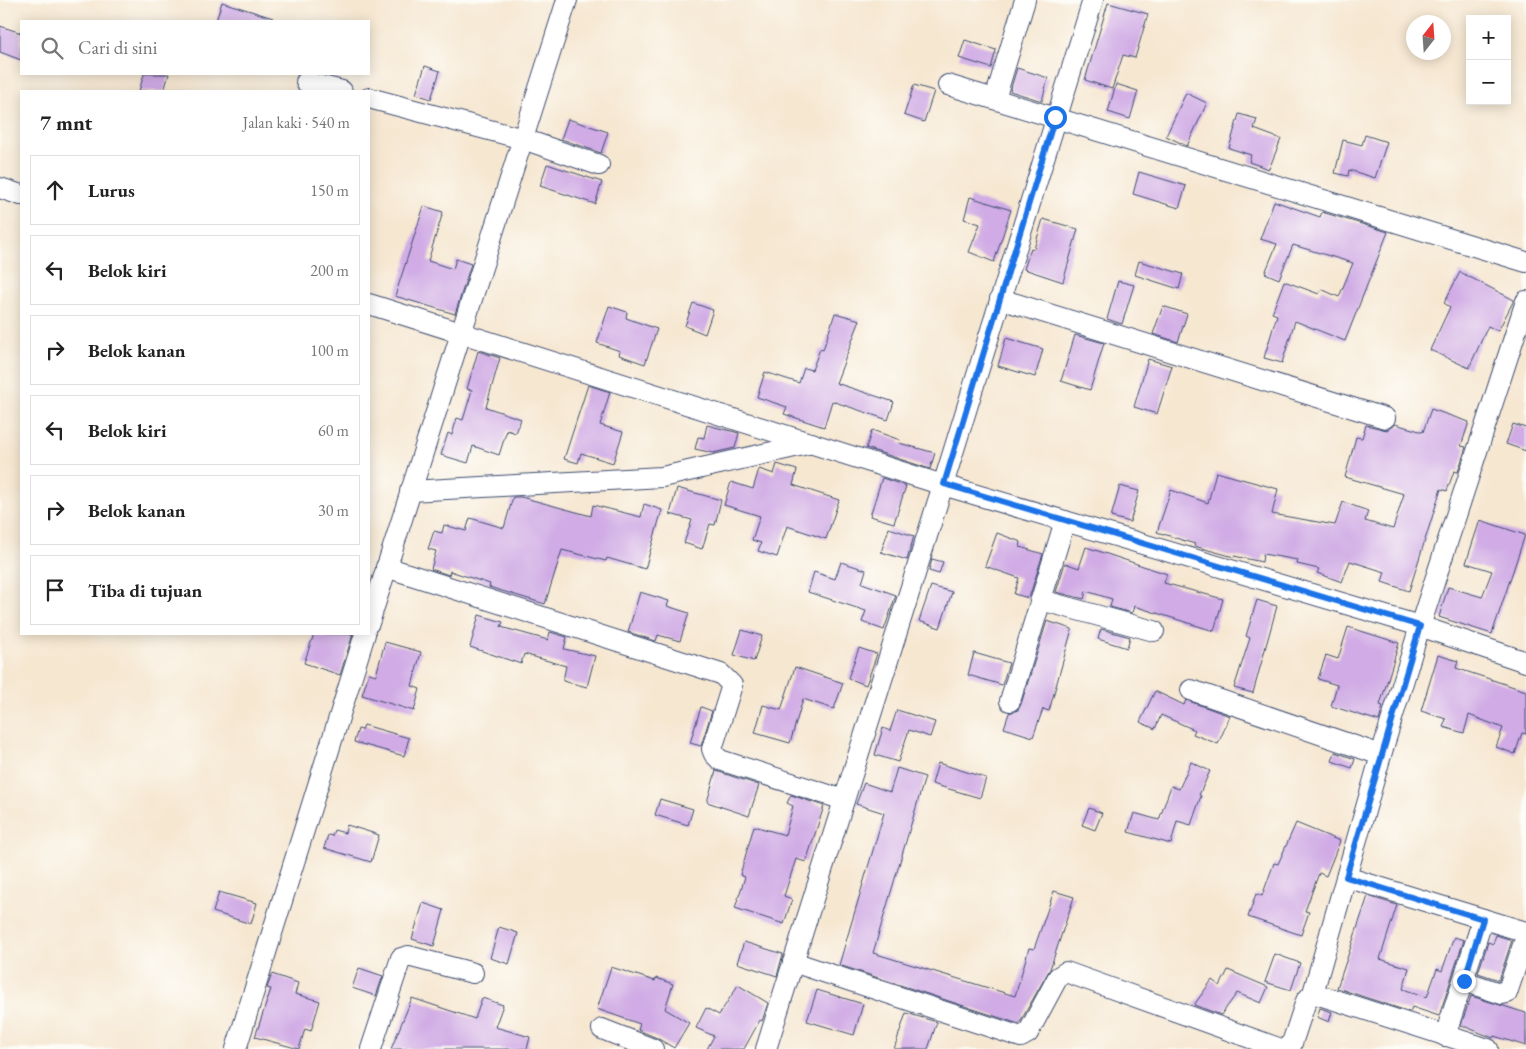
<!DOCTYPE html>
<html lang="id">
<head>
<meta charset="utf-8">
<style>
  :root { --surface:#fff; --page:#f2f2f2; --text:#222; --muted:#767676; --line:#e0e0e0 }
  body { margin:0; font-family:"EB Garamond",serif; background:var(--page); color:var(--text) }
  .controls { position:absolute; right:15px; top:15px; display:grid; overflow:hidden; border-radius:0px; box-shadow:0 2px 12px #0003 }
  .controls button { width:45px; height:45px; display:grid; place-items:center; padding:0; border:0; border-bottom:1px solid var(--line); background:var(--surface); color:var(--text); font:25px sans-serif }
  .compass { position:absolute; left:1406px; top:15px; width:45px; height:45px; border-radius:50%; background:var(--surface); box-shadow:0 2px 12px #0003; rotate:17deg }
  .stop { position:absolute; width:15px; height:15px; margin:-11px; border:4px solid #1a73e8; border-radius:50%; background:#fff }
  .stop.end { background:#1a73e8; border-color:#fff; box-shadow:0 1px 5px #0008 }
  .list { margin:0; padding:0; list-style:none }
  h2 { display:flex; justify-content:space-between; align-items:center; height:65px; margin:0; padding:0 20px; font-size:21px }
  h2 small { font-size:16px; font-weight:400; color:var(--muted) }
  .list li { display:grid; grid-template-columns:32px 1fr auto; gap:15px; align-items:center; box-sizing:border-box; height:70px; margin:0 10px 10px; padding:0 10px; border:1px solid var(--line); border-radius:0px }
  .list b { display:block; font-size:19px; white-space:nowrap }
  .list em { font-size:16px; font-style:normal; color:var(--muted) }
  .icon { flex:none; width:28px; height:28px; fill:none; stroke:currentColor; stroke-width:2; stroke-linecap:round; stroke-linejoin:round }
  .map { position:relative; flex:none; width:1526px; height:1049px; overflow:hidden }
  .search { position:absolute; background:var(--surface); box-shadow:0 2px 12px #0003; left:20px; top:20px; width:350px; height:55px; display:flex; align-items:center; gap:12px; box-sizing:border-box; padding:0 18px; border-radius:0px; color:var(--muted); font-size:19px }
  .panel { position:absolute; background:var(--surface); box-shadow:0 2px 12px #0003; left:20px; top:90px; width:350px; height:545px; border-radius:0px }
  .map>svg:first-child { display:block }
  .building { fill:#d0abe5 }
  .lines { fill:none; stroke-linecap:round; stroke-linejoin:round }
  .minor-casing { stroke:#3c4b6f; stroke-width:22 }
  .minor { stroke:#fff; stroke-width:20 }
  .route { stroke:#1a73e8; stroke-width:6 }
</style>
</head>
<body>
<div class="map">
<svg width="1526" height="1049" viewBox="0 0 1526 1049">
  <rect width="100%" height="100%" fill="#fdfcf7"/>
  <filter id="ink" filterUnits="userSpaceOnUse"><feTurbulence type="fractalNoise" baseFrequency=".02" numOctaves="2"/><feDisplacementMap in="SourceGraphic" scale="10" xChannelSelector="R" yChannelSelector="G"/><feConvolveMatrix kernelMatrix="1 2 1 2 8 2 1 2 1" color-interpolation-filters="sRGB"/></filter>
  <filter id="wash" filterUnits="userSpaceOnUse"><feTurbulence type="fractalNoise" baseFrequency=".0096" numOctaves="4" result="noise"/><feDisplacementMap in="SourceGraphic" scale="20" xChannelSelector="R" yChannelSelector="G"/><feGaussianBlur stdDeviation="1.12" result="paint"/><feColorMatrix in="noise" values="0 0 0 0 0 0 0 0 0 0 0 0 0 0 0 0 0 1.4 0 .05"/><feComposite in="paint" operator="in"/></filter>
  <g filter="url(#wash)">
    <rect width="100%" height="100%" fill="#f6e7d1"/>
    <g id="blocks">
      <g class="building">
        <path d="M222 2 273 18V21H216Z"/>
        <path d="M1108 3 1148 14 1135 58 1123 55 1112 89 1085 80Z"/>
        <path d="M0 26 21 33V60L0 52Z"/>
        <path d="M965 40 996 50 991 68 959 58Z"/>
        <path d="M425 66 440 71 431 99 416 94Z"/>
        <path d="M1017 68 1048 78 1042 101 1010 91Z"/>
        <path d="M144 74H169L164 91H139Z"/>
        <path d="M1116 84 1138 91 1130 119 1108 112Z"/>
        <path d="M914 85 934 91 924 122 904 115Z"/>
        <path d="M1186 93 1207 103 1187 146 1166 136Z"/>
        <path d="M1239 114 1257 119 1254 129 1281 139 1269 169 1249 162 1251 155 1229 148Z"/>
        <path d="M568 119 608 132 601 153 561 139Z"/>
        <path d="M1365 135 1387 142 1375 178 1349 170 1348 176 1335 173 1343 140 1362 145Z"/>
        <path d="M547 164 602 182 595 204 540 186Z"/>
        <path d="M1139 172 1186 186 1179 208 1133 194Z"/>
        <path d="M970 197 1011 210 994 262 969 252 980 224 964 219Z"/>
        <path d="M1274 201 1320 217 1322 212 1388 232 1345 341 1295 321 1282 363 1264 358 1277 315 1272 313 1284 281 1319 294 1321 289 1339 297 1353 263 1293 245 1279 279 1265 273 1277 244 1260 239Z"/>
        <path d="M424 206 443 212 428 261 453 269 456 259 471 264 455 314 395 296Z"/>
        <path d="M1043 219 1078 229 1063 282 1024 269 1031 248 1034 249Z"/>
        <path d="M1139 261 1183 274 1179 289 1135 275Z"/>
        <path d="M1460 272 1514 300 1498 331 1488 326 1469 368 1430 350 1450 307 1444 303Z"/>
        <path d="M1118 281 1134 285 1122 324 1107 319Z"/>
        <path d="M693 303 713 310 705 334 685 326Z"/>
        <path d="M609 306 627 312 626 318 657 329 645 364 619 355 620 351 597 343Z"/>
        <path d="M1163 306 1187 314 1178 342 1153 334Z"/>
        <path d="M835 313 860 320 836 383 894 402 888 420 832 401 824 427 784 414 787 407 757 397 765 372 799 383 804 368 812 370 820 349 823 350Z"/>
        <path d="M1075 335 1104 343 1090 390 1061 381Z"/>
        <path d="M1006 338 1043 349 1035 377 998 366Z"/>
        <path d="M478 351 500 358 486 407 521 419 516 433 507 430 499 455 473 446 468 463 441 455 448 433 452 435 457 418 463 420 472 390 467 389Z"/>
        <path d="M1148 359 1172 366 1157 414 1134 407Z"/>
        <path d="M588 385 610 392 600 425 623 432 613 463 581 453 578 463 564 459Z"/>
        <path d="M1431 409 1469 422 1461 446 1466 447 1458 472 1454 471 1447 491 1441 489 1409 591 1382 582 1385 572 1350 561 1342 582 1317 573 1319 569 1297 564 1298 560 1263 554 1262 562 1234 556V557L1194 546 1195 544 1157 532 1171 490 1208 503 1216 472 1278 489 1272 514 1335 525 1343 502 1368 511 1365 521 1393 529 1404 494 1345 477 1356 437 1362 438 1366 425 1387 430 1395 424 1423 432Z"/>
        <path d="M1513 424 1526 428V451L1506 444Z"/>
        <path d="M707 425 739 433 735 448 713 453 695 449 698 437 704 438Z"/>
        <path d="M872 430 900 440 899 443 935 453 930 469 866 448Z"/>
        <path d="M777 464 797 470 793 485 839 500 826 539 787 526 777 557 758 551 761 543 752 540 760 516 724 505 731 482 753 489 759 469 774 474Z"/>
        <path d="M882 478 906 486 894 523 870 516Z"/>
        <path d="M1120 486 1139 491 1130 522 1111 517Z"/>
        <path d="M677 488 721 500 715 525 710 524 702 549 684 543 692 520 670 514Z"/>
        <path d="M513 497H521L591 516 593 505 641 517 644 504 662 510 645 569 607 558 606 561 562 550 545 604 489 587 490 584 450 571 449 575 431 569 436 551 428 549 434 531 442 533 444 525 466 531 470 518 504 528Z"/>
        <path d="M1480 520 1525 535 1492 634 1439 617 1448 587 1482 597 1492 571 1466 563Z"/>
        <path d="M889 528 914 536 907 560 881 552Z"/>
        <path d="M997 533 1021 542 1020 547 1043 554 1029 598 1014 594 1019 578 985 566Z"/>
        <path d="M1086 547 1167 574 1164 583 1223 599 1214 631 1134 606 1132 613 1110 607 1112 599 1086 591 1084 599 1056 592 1065 563 1079 568Z"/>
        <path d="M932 559 943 562 939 574 929 571Z"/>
        <path d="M841 562 866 570 862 583 896 595 884 630 862 622 866 611 808 592 814 572 835 579Z"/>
        <path d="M931 586 952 592 940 628 919 621Z"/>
        <path d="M640 592 669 601 667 606 689 613 680 641 658 635 656 641 628 632Z"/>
        <path d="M1257 600 1277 606 1253 693 1234 688 1250 638 1246 636Z"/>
        <path d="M479 615 503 622 501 627 548 640 550 632 567 637 564 649 595 656 587 687 563 681 566 666 524 654 521 664 470 647Z"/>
        <path d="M1047 621 1072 629 1049 711 1043 709 1033 737 1004 728 1009 713 1018 710 1021 704Z"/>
        <path d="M1348 627 1399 643 1380 705 1383 706 1379 721 1331 706 1337 685 1318 679 1326 655 1338 659Z"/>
        <path d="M1101 629 1130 637 1127 648 1098 639Z"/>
        <path d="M742 630 762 636 754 661 734 655Z"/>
        <path d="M314 634H353L340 675 304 663Z"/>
        <path d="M385 642 421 652 412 686 420 689 414 711 362 695 369 673 376 675Z"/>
        <path d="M859 648 877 654 866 685 848 678Z"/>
        <path d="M974 653 1009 663 1002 685 968 675Z"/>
        <path d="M1438 655 1458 661 1456 668 1526 691V734L1522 733 1515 754 1496 747 1503 728 1469 715 1464 733 1443 727 1446 719 1421 711Z"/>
        <path d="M795 667 843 683 834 709 803 699 790 743 755 733 763 705 781 710Z"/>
        <path d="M1155 691 1184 705 1186 700 1230 716 1218 744 1193 734 1195 730 1161 715 1155 729 1140 722Z"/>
        <path d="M701 707 712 711 701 746 690 743Z"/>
        <path d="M897 710 935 722 930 737 909 730 898 762 875 755 883 728 890 731Z"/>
        <path d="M364 725 409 738 404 756 354 742 358 729 362 730Z"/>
        <path d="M1335 752 1355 759 1352 768 1332 761Z"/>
        <path d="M1191 762 1210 771 1199 795 1201 796 1191 825 1177 821 1171 844 1128 832 1134 813 1159 820 1171 786 1179 789Z"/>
        <path d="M938 763 986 778 980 798 932 784Z"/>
        <path d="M897 768 925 777 873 953 1015 996 1029 948 1034 949 1054 891 1074 897 1050 969 1019 1024 839 965 884 813 856 804 864 783 890 792Z"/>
        <path d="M716 771 759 785 749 816 707 802Z"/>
        <path d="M791 795 824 806 806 862 796 859 784 896 792 899 784 924 735 908 745 877 740 875 754 826 785 835 793 806 787 803Z"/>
        <path d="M660 799 693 809 688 825 655 815Z"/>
        <path d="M1089 808 1102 813 1095 830 1082 825Z"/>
        <path d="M1296 823 1340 841 1326 876 1319 873 1305 911 1309 912 1301 935 1248 917 1256 894 1262 896 1274 863 1278 864Z"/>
        <path d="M347 825 379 835 371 862 324 848 328 835 332 836 334 830 345 833Z"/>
        <path d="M219 892 257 903 251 924 213 912Z"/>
        <path d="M1368 896 1397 905 1380 959 1409 968 1403 989 1427 997 1437 969 1442 971 1454 937 1464 940 1439 1016 1412 1007 1410 1012 1337 988Z"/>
        <path d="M423 903 444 910 434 946 412 939Z"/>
        <path d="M499 927 518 933 509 964 490 958Z"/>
        <path d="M1496 935 1512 940 1499 980 1478 973 1488 942 1493 944Z"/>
        <path d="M744 942 783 954 777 976 737 963Z"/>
        <path d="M1275 954 1300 963 1291 990 1265 982Z"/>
        <path d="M611 967 655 981 656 978 673 984 665 1009 689 1023 674 1048 657 1038 638 1030 640 1024 597 1009Z"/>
        <path d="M359 968 383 976 376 996 352 988Z"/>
        <path d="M1228 970 1268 987 1261 1003 1237 993 1221 1015 1194 1005 1212 980 1220 986Z"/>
        <path d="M272 974 298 983 295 994 320 1001 311 1031 305 1029 299 1049 255 1037 271 989 267 988Z"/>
        <path d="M738 985 768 1003 762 1021 760 1020 744 1049H707L714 1036 696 1028 706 1008 719 1015Z"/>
        <path d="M817 990 863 1004 854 1035 807 1021Z"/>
        <path d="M1471 996 1526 1013V1046L1494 1036 1493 1038 1461 1025Z"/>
        <path d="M412 998 475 1019 482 998 503 1005 495 1027 530 1037 527 1049H391Z"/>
        <path d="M1320 1008 1332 1012 1329 1022 1317 1017Z"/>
        <path d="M906 1013 937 1022 928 1049H894Z"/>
      </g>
    </g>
  </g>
  <g filter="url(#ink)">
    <use href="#blocks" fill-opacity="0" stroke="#3c4b6f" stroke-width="1"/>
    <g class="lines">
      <defs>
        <g id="minor">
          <path d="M306 82 342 91"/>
          <path d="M948 85 1526 262"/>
          <path d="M369 98 523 139 599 165"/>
          <path d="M995 99 1025 0"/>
          <path d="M0 188 21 195"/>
          <path d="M1000 299 1385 418"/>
          <path d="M369 304 943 485 1420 626 1526 662"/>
          <path d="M410 491 662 477 812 443"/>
          <path d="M386 567 721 674 732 685 712 749 714 754 720 760 844 800"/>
          <path d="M1041 600 1154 631"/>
          <path d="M369 623 567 0"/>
          <path d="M1191 690 1381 755"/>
          <path d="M1010 701 1065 521"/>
          <path d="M1346 877 1526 932"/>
          <path d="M793 962 1021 1037 1028 1033 1058 977 1066 972 1281 1049"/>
          <path d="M1464 981 1502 994 1507 993 1526 936"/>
          <path d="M1313 993 1488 1049"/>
          <path d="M602 1029 653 1049"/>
          <path d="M1445 1036 1483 919"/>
          <path d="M236 1049 365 634"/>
          <path d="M371 1049 401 958 408 956 473 973"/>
          <path d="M766 1049 943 485 1093 0"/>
          <path d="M1290 1049 1306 1001 1313 993 1381 755 1420 626 1526 301"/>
        </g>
      </defs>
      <use href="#minor" class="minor-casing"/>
      <use href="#minor" class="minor"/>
    </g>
  </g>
  <g class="lines" filter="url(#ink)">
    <path class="route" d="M1055 117 944 484 1420 626 1346 877 1483 919 1464 981"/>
  </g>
</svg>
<div class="controls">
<button>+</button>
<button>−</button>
</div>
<svg class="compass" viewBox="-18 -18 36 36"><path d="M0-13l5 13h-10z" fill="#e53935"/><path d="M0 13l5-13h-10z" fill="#767676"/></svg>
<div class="stop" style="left:1055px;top:117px"></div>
<div class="stop end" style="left:1464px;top:981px"></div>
<div class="search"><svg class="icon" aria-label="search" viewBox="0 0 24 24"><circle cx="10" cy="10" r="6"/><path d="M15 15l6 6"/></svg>Cari di sini</div>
<section class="panel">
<h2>7 mnt<small>Jalan kaki · 540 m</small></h2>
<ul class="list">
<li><svg class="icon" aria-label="ahead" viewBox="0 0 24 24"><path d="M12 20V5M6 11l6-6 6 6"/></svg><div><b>Lurus</b></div><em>150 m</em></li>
<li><svg class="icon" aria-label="left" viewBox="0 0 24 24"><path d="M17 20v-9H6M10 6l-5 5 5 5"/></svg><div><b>Belok kiri</b></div><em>200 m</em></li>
<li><svg class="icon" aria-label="right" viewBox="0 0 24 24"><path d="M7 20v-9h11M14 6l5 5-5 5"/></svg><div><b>Belok kanan</b></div><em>100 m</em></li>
<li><svg class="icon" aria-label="left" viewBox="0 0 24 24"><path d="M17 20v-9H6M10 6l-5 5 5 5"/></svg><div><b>Belok kiri</b></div><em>60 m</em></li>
<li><svg class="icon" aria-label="right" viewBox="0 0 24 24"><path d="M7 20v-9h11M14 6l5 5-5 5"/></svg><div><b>Belok kanan</b></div><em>30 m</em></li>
<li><svg class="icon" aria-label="arrive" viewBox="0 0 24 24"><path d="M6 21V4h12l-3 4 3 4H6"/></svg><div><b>Tiba di tujuan</b></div></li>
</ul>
</section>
</div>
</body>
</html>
